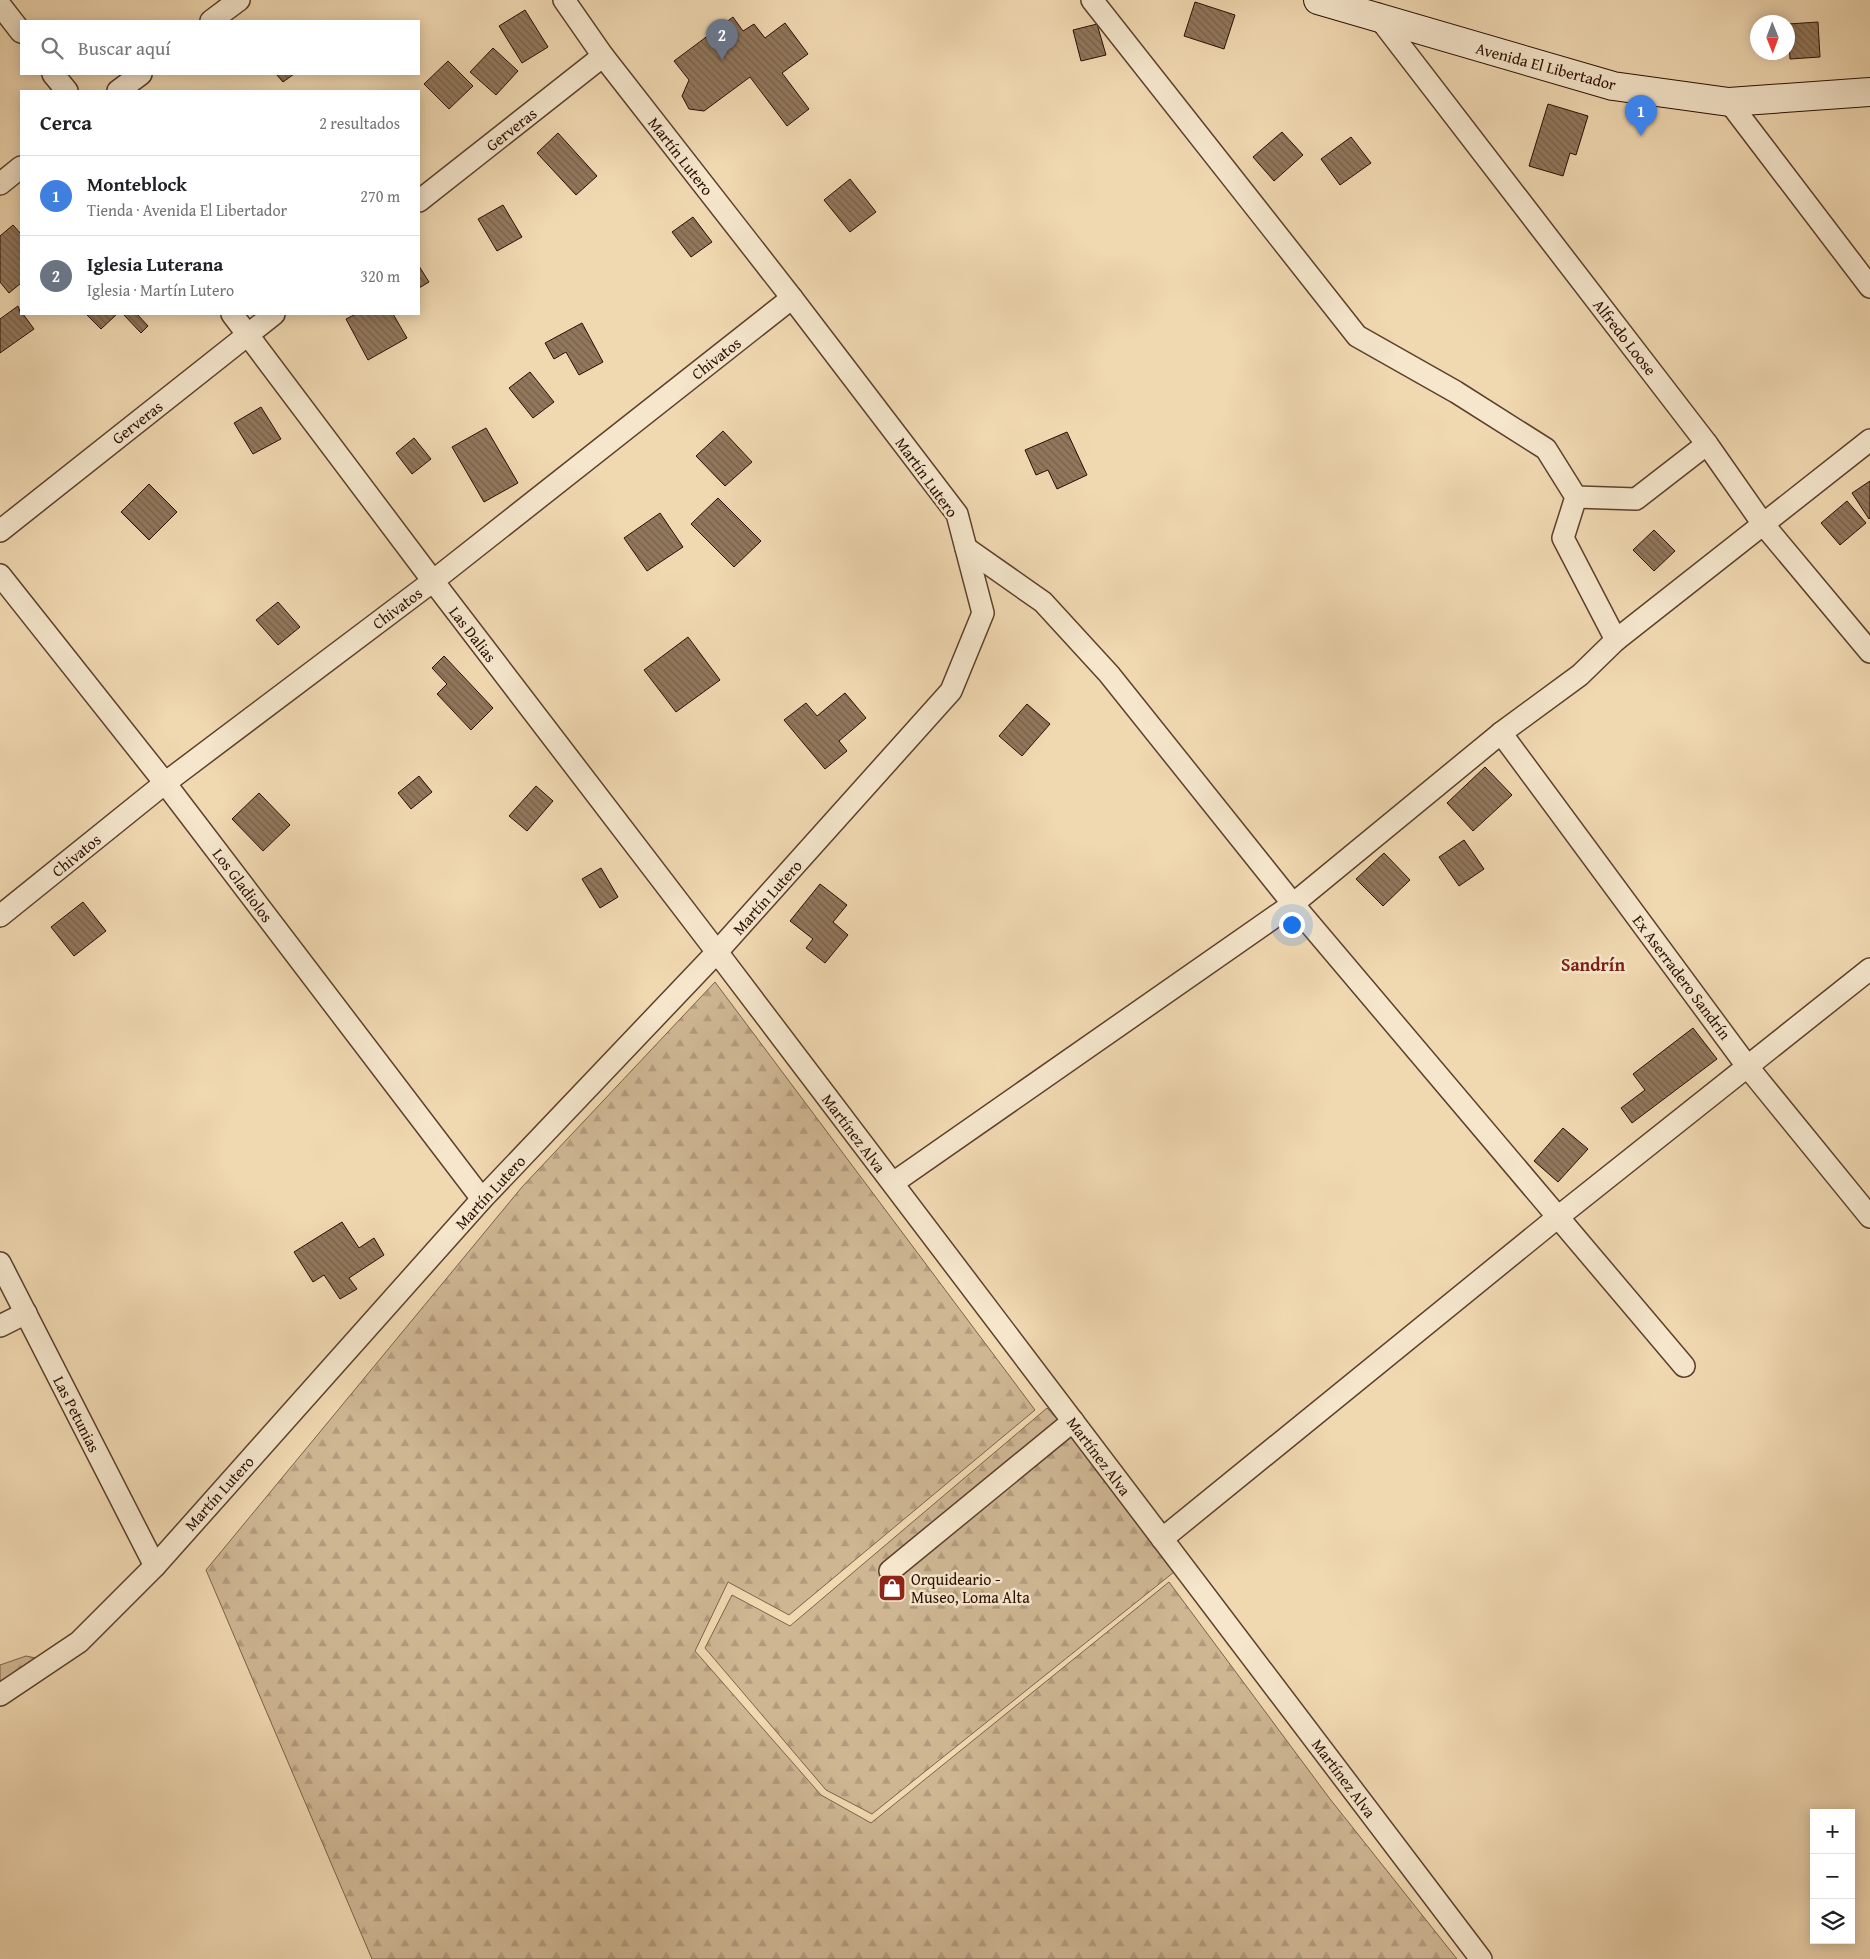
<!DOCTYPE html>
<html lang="es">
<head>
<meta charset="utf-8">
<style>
  :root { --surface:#fff; --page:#f6f6f6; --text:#202124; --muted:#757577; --line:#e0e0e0; --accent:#8f2418 }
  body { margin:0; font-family:"Gentium Book Plus",serif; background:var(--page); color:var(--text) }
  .controls { position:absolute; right:15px; bottom:15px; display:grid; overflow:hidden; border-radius:0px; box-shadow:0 2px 12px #0003 }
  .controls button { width:45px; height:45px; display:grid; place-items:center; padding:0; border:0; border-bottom:1px solid var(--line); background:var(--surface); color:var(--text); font:25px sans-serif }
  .compass { position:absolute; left:1750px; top:15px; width:45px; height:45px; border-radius:50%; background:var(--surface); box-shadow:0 2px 12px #0003; rotate:179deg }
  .you { position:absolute; left:1291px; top:924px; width:18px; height:18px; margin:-12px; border:4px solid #fff; border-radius:50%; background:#1a73e8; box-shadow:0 0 0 8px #1a73e833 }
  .badge { display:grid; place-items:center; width:32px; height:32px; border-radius:50%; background:var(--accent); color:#fff; font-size:16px; font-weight:700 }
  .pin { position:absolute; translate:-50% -41px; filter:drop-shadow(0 1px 2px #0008) }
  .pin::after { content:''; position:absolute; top:26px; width:18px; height:15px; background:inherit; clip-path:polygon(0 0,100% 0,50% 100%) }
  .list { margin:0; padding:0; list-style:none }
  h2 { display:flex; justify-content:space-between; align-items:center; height:65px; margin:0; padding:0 20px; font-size:21px }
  h2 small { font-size:16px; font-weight:400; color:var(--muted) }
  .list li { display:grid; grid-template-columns:32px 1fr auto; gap:15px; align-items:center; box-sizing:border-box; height:80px; padding:0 20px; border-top:1px solid var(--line) }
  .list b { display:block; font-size:19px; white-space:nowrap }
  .list p { margin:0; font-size:16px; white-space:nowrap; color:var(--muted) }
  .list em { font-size:16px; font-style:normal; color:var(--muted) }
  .icon { flex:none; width:28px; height:28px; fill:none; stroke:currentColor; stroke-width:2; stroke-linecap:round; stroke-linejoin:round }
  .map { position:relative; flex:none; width:1870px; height:1959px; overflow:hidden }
  .search { position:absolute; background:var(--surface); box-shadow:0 2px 12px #0003; left:20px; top:20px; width:400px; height:55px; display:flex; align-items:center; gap:12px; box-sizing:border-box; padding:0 18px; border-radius:0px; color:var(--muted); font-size:19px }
  .panel { position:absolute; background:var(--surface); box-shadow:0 2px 12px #0003; left:20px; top:90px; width:400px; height:225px; border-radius:0px }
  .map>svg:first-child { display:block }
  .forest { fill:url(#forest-firs); stroke:#7c624a }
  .building { fill:url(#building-back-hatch); stroke:#2a0e00 }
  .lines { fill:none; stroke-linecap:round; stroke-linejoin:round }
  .street-casing { stroke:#5c402c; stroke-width:24 }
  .secondary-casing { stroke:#2a0e00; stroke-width:30 }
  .street { stroke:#f5e6cc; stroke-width:21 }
  .secondary { stroke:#f5e6cc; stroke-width:28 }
  .labels { text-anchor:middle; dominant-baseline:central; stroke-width:5; stroke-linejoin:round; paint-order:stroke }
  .street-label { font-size:16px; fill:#2a0e00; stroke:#f5e6cc }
  .poi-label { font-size:16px; fill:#2a0e00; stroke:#f5e6cc; text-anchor:start }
  .neighbourhood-label { font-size:18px; font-weight:bold; fill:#7a1f14; stroke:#f5e6cc }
</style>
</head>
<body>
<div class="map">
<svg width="1870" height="1959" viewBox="0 0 1870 1959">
  <defs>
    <pattern id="forest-firs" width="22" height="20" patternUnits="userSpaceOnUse" patternTransform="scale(1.25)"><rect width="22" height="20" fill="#ceb693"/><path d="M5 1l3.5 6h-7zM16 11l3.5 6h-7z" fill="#b19b7d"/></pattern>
    <pattern id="building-back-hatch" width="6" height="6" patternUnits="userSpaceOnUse" patternTransform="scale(1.25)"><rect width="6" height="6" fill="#91775c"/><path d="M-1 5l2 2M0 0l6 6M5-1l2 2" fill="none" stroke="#77604a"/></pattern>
  </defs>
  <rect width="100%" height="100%" fill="#f0d8b1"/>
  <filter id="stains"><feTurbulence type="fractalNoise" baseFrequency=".004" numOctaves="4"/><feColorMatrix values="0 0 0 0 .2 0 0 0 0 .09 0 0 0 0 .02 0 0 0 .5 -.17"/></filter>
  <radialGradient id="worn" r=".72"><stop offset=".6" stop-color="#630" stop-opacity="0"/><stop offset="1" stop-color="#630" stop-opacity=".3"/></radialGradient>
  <g class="forest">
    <path d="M715 982 1035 1410 789 1615 728 1582 695 1651 821 1795 871 1823 1169 1582 1330 1799 1457 1959H372L206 1570 522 1187Z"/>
    <path d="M1047 1408 1071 1434 1174 1572 872 1814 826 1790 705 1648 732 1595 790 1626Z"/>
    <path d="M26 1656 55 1662 0 1690V1665Z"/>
  </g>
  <g class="building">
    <path d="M1195 2 1235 15 1224 49 1184 36Z"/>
    <path d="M525 10 548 47 522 63 499 26Z"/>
    <path d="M733 17 743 31 754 24 765 38 785 23 808 54 782 73 809 109 787 126 750 77 704 111 689 109 682 96 689 80 674 61Z"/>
    <path d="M1818 22 1820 57 1790 59 1788 24Z"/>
    <path d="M1097 24 1106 55 1081 61 1073 30Z"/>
    <path d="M493 48 518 71 496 95 470 72Z"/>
    <path d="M448 61 473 86 449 109 424 84Z"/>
    <path d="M276 74H294L283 82Z"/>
    <path d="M1548 104 1588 116 1576 155 1570 153 1563 176 1529 166Z"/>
    <path d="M1282 132 1303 155 1274 181 1253 157Z"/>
    <path d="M558 133 597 176 576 195 537 153Z"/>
    <path d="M1351 137 1371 163 1340 185 1321 159Z"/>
    <path d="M850 179 876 212 850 232 824 200Z"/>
    <path d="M503 205 522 237 497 251 478 219Z"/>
    <path d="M693 217 712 242 691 257 672 232Z"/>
    <path d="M13 225 21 234V283L9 293 0 282V236Z"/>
    <path d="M419 266 429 282 419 288Z"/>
    <path d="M18 306 21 314H23L34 329 0 353V319Z"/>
    <path d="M86 314H117L101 329Z"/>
    <path d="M123 314H137L148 326 141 333Z"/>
    <path d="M356 314H393L407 338 368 360 346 319Z"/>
    <path d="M582 323 603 362 579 375 566 352 554 359 545 343Z"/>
    <path d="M530 372 554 402 533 418 509 388Z"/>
    <path d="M261 407 281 439 253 454 234 423Z"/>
    <path d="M486 428 518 483 484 502 452 447Z"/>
    <path d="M723 431 752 462 725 486 696 456Z"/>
    <path d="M1067 432 1087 475 1057 489 1048 470 1036 475 1025 450Z"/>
    <path d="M414 438 431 459 412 474 396 453Z"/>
    <path d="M1870 481V518L1869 519 1852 493Z"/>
    <path d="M149 484 177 512 149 540 121 512Z"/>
    <path d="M718 498 761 541 734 567 691 524Z"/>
    <path d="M1847 501 1866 523 1840 545 1821 523Z"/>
    <path d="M660 513 683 547 647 571 624 538Z"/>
    <path d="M1654 530 1675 551 1654 571 1633 550Z"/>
    <path d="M278 602 300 627 278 645 256 620Z"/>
    <path d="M688 637 720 680 676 712 644 670Z"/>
    <path d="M444 656 493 708 471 730 437 694 447 684 432 668Z"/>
    <path d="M845 693 866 718 839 741 847 751 825 769 784 720 806 703 817 716Z"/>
    <path d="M1027 704 1050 724 1022 756 999 736Z"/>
    <path d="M1485 767 1512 795 1473 831 1447 803Z"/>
    <path d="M419 776 432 792 411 809 398 793Z"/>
    <path d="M536 786 553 801 527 831 509 816Z"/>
    <path d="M259 793 290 825 263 851 232 819Z"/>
    <path d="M1464 840 1484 869 1459 886 1439 857Z"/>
    <path d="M1384 853 1410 880 1383 906 1356 879Z"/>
    <path d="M601 868 618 897 600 908 582 879Z"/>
    <path d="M820 884 847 905 833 922 848 935 825 963 806 948 813 939 790 921Z"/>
    <path d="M83 902 106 931 74 956 51 927Z"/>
    <path d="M1693 1028 1717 1059 1632 1123 1621 1108 1645 1090 1633 1074Z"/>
    <path d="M1563 1128 1588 1149 1558 1182 1534 1161Z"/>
    <path d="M342 1222 359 1248 374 1238 384 1255 349 1278 357 1289 340 1299 324 1275 313 1282 294 1252Z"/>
  </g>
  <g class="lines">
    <defs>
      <g id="street">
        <path d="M1092 0 1357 336 1456 392 1546 449 1576 497 1563 538 1616 640"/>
        <path d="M0 5 21 32"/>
        <path d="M1376 14 1707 444 1763 524 1870 652"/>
        <path d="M211 21 239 0"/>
        <path d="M53 74 67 91"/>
        <path d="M118 91 141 74"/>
        <path d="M1729 102 1870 287"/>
        <path d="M0 184 21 167"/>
        <path d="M419 201 603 56"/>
        <path d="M232 314 433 581 717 952 1481 1959"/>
        <path d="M1576 497 1636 499 1707 444"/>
        <path d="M0 531 274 314"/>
        <path d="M966 548 1043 602 1109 674 1293 904 1684 1366"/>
        <path d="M0 575 165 783 482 1199"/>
        <path d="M1501 733 1747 1066 1870 1217"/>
        <path d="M0 916 165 783 433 581 792 298"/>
        <path d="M893 1183 1293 904 1501 733 1580 675 1616 640 1870 440"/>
        <path d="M0 1263 155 1566"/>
        <path d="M0 1326 26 1313"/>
        <path d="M1162 1539 1558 1217 1870 969"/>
        <path d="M890 1571 1073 1421"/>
        <path d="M0 1695 79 1642 155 1566 482 1199 717 952 951 691 983 613 957 514 792 298 603 56 564 0"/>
      </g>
      <path id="secondary" d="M1318 0 1613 86 1729 102 1870 92"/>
    </defs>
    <use href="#street" class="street-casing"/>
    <use href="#secondary" class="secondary-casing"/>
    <use href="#street" class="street"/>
    <use href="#secondary" class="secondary"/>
  </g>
  <defs>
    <symbol id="shop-square" viewBox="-11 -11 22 22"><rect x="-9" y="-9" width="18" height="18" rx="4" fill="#8f2418" stroke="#f5e6cc"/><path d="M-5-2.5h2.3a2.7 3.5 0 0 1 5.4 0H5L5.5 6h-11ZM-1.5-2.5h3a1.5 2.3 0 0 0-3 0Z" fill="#fff"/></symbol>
  </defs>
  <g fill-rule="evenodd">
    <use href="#shop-square" x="876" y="1572" width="32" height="32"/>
  </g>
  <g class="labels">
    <g class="street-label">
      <text transform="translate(1546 66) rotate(15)">Avenida El Libertador</text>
      <text transform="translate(511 129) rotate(-38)">Gerveras</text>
      <text transform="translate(681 156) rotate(52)">Martín Lutero</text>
      <text transform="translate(1625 337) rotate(52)">Alfredo Loose</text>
      <text transform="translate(716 358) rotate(-38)">Chivatos</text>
      <text transform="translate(137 422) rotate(-38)">Gerveras</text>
      <text transform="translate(927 477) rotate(54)">Martín Lutero</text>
      <text transform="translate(397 608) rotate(-37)">Chivatos</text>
      <text transform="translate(473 634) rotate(52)">Las Dalias</text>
      <text transform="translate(76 855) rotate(-39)">Chivatos</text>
      <text transform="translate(243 885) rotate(53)">Los Gladiolos</text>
      <text transform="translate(767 897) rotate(-48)">Martín Lutero</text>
      <text transform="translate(1682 977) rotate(53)">Ex Aserradero Sandrín</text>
      <text transform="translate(854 1133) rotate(53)">Martínez Alva</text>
      <text transform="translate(490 1192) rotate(-47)">Martín Lutero</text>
      <text transform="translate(77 1414) rotate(63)">Las Petunias</text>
      <text transform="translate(1099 1456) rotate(53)">Martínez Alva</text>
      <text transform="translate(219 1493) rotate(-48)">Martín Lutero</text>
      <text transform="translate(1344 1778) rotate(53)">Martínez Alva</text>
    </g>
    <g class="poi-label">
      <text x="911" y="1579">Orquideario -<tspan x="911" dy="18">Museo, Loma Alta</tspan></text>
    </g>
    <g class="neighbourhood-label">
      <text x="1593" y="964">Sandrín</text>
    </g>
  </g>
  <rect width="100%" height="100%" filter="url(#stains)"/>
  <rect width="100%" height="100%" fill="url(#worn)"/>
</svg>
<div class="controls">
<button>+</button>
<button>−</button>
<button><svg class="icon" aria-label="layers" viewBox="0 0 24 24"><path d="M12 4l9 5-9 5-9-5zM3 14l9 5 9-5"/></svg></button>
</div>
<svg class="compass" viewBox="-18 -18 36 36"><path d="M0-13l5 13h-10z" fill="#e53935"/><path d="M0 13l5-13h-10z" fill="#757577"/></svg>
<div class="you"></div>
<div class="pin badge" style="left:1641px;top:136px;background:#3f7fe0">1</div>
<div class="pin badge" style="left:722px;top:60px;background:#6b7280">2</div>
<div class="search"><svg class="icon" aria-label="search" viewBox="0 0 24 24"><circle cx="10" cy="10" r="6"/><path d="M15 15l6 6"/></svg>Buscar aquí</div>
<section class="panel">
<h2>Cerca<small>2 resultados</small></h2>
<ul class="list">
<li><span class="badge" style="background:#3f7fe0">1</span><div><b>Monteblock</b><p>Tienda · Avenida El Libertador</p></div><em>270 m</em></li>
<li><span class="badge" style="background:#6b7280">2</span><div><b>Iglesia Luterana</b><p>Iglesia · Martín Lutero</p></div><em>320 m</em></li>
</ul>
</section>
</div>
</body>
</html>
